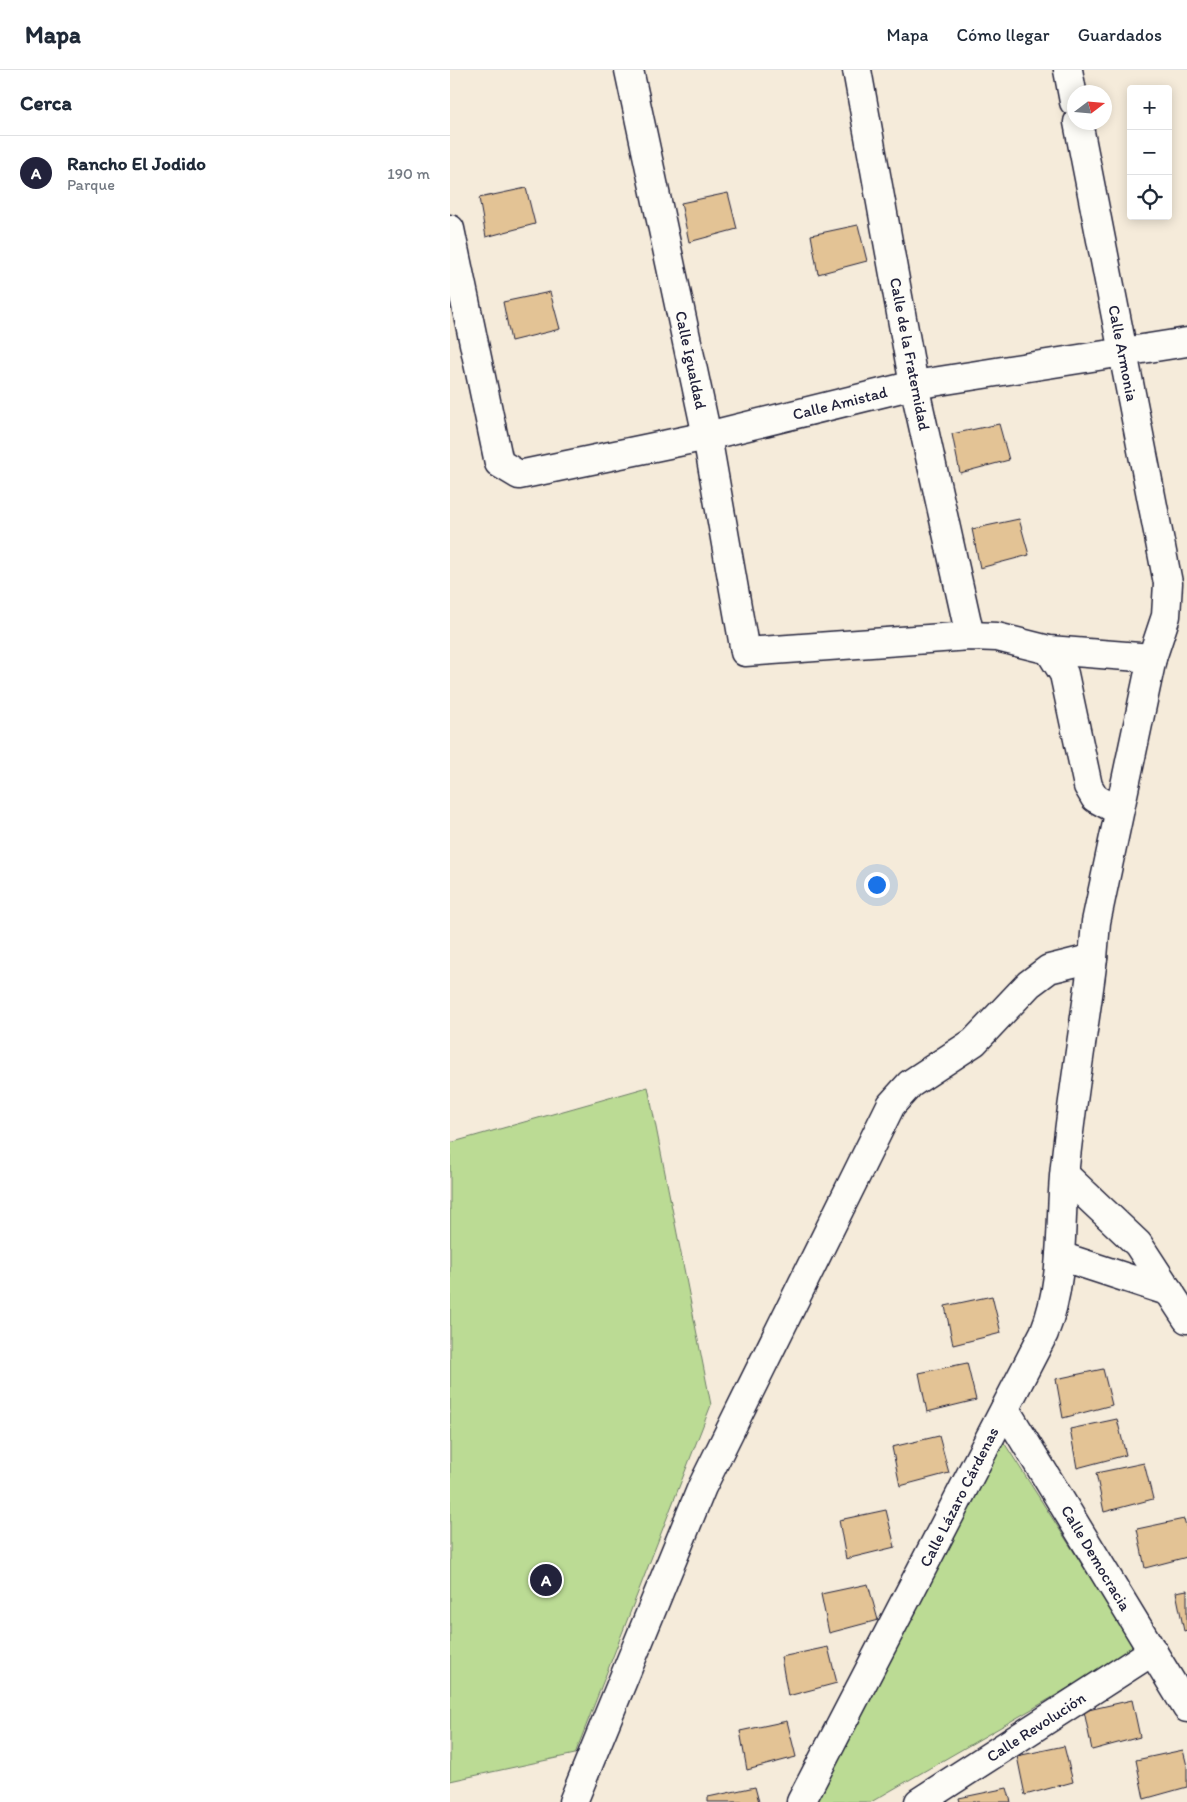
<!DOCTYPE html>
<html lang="es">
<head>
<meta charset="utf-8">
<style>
  :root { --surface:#fff; --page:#f2f2f3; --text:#1f2937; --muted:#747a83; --line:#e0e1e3; --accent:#22223b }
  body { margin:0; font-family:Itim,sans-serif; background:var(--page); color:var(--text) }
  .controls { position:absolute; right:15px; top:15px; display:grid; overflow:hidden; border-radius:5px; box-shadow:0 2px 12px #0003 }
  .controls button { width:45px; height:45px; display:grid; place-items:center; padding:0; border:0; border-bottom:1px solid var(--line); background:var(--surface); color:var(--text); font:25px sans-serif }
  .compass { position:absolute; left:617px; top:15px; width:45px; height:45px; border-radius:50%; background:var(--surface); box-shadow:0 2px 12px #0003; rotate:74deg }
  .you { position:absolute; left:426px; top:814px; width:18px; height:18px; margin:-12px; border:4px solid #fff; border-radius:50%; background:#1a73e8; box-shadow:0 0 0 8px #1a73e833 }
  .badge { display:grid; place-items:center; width:32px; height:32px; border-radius:50%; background:var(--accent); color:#fff; font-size:16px; font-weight:700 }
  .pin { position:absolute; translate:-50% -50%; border:2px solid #fff; box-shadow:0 1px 5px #0006 }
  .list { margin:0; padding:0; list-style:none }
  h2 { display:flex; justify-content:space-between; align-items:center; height:65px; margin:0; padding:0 20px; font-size:21px }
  h2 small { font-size:16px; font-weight:400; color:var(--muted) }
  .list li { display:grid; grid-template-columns:32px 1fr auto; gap:15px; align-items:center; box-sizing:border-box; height:75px; padding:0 20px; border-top:1px solid var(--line) }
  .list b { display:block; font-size:19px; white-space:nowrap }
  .list p { margin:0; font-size:16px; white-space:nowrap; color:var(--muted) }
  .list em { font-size:16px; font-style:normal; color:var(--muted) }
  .icon { flex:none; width:28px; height:28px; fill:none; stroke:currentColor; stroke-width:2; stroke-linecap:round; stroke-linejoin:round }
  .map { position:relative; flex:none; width:737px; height:1732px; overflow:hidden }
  header { display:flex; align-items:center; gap:30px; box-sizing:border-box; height:70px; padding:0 25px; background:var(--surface); border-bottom:1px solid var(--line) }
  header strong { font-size:24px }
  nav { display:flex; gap:28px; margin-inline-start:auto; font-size:18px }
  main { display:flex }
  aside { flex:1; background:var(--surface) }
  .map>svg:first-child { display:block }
  .park { fill:#bbdb94; stroke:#6e7e68 }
  .building { fill:#e3c395; stroke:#22223b }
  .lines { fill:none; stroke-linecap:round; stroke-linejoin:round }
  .minor-casing { stroke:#22223b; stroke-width:31 }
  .minor { stroke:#fdfcf7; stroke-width:28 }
  .labels { text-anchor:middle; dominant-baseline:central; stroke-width:4.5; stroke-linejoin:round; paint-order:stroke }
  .street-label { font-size:16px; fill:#22223b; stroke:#fdfcf7 }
</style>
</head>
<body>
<header>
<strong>Mapa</strong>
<nav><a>Mapa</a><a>Cómo llegar</a><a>Guardados</a></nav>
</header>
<main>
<aside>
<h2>Cerca<small></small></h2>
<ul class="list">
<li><span class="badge">A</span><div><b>Rancho El Jodido</b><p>Parque</p></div><em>190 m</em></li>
</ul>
</aside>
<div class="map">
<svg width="737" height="1732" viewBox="0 0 737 1732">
  <rect width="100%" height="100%" fill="#f5ebda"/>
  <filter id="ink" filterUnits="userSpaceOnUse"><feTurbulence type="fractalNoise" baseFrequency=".02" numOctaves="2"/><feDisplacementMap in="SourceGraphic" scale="10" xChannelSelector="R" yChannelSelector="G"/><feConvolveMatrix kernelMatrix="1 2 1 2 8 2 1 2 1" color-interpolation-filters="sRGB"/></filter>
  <g filter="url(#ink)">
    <g class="park">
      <path d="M198 1017 261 1335 125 1684 0 1711V1073Z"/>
      <path d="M553 1371 686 1579 421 1732H359Z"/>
    </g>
    <g class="building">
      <path d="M76 118 85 154 36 167 29 128Z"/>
      <path d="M278 123 287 159 239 172 231 133Z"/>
      <path d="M408 155 417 191 368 204 361 165Z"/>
      <path d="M100 222 110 259 61 271 53 232Z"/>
      <path d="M549 354 559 390 510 403 502 364Z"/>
      <path d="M569 449 579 485 530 498 522 459Z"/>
      <path d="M542 1226 551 1263 503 1275 495 1236Z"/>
      <path d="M517 1293 526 1330 477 1342 469 1303Z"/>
      <path d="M653 1299 662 1335 613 1348 606 1309Z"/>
      <path d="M667 1349 676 1385 627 1398 620 1359Z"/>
      <path d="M489 1366 499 1403 450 1416 442 1377Z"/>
      <path d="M694 1393 703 1429 654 1442 646 1403Z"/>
      <path d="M436 1440 445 1477 396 1489 389 1450Z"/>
      <path d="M734 1449 737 1459V1487L695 1498 687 1459Z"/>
      <path d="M418 1514 428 1550 379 1563 371 1524Z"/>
      <path d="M737 1520V1560L734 1561 726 1522Z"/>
      <path d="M378 1577 387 1613 338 1626 331 1587Z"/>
      <path d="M682 1630 690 1667 642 1680 634 1641Z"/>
      <path d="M337 1651 346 1687 297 1700 290 1661Z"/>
      <path d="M614 1676 623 1712 575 1725 567 1686Z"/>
      <path d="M733 1680 737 1696V1717L694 1729 686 1690Z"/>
      <path d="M305 1717 309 1732H258V1727Z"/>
      <path d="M557 1718 561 1732H510L509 1728Z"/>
    </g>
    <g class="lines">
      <defs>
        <g id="minor">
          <path d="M179 0 257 366 295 582 520 566 547 567 599 580 702 588"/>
          <path d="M407 0 464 315 520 566"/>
          <path d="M618 0 624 32"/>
          <path d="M0 159 49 393 69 405 257 366 464 315 737 272"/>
          <path d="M599 580 614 604 638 716 645 728 669 741"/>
          <path d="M615 1105 688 1174 737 1249"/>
          <path d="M610 1186 720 1222"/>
          <path d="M555 1339 737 1638"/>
          <path d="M123 1732 252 1417 441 1035 460 1014 524 972 579 914 599 899 643 888"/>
          <path d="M351 1732 594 1263C614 1214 610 1158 614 1106 621 1033 634 960 643 888L646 852 702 588 716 546 718 513 628 52"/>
          <path d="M469 1732 703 1581"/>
        </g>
      </defs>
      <use href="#minor" class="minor-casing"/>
      <use href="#minor" class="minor"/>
    </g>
  </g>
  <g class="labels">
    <g class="street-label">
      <text transform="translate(673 283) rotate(79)">Calle Armonia</text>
      <text transform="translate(460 284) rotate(79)">Calle de la Fraternidad</text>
      <text transform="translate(241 290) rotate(78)">Calle Igualdad</text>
      <text transform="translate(390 333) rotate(-14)">Calle Amistad</text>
      <text transform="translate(509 1427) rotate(-63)">Calle Lázaro Cárdenas</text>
      <text transform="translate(646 1488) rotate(59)">Calle Democracia</text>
      <text transform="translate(586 1657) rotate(-33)">Calle Revolución</text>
    </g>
  </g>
</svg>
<div class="controls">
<button>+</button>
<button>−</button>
<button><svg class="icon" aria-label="locate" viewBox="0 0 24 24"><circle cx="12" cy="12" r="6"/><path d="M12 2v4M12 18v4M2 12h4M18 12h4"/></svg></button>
</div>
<svg class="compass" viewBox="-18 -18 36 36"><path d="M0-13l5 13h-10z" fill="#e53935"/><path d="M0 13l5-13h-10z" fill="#747a83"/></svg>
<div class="you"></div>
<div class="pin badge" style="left:96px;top:1510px">A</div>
</div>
</main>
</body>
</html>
